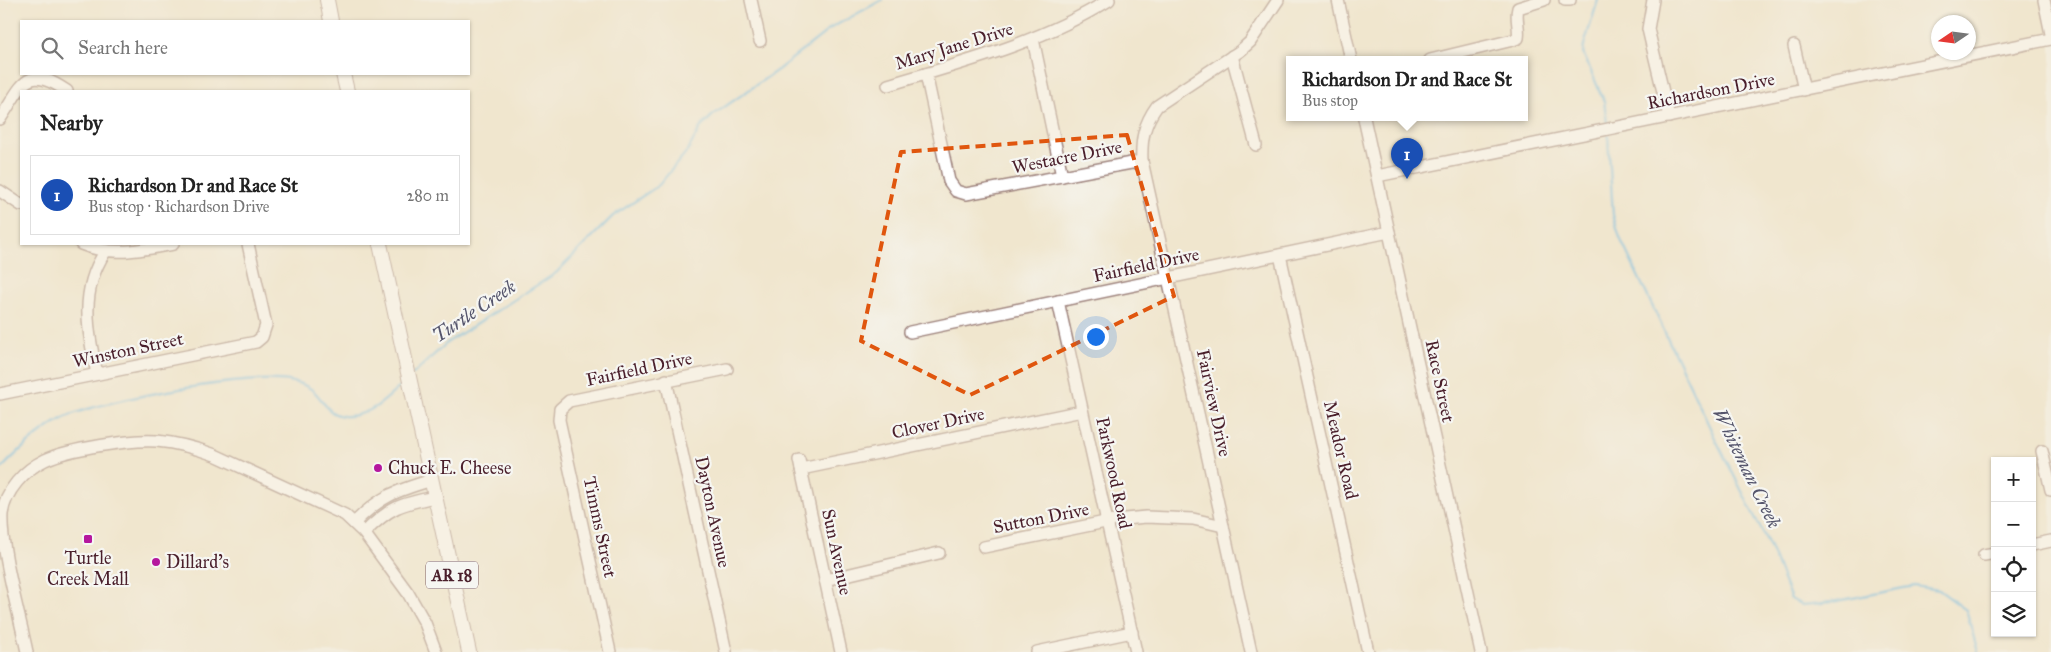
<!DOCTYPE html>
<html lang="en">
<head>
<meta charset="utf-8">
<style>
  :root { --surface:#fff; --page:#f6f6f6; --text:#222; --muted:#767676; --line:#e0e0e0; --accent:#b5179e }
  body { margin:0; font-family:"IM FELL Great Primer",serif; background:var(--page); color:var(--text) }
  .controls { position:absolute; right:15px; bottom:15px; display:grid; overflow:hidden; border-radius:0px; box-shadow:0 1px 4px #0004 }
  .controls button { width:45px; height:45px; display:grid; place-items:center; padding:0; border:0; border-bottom:1px solid var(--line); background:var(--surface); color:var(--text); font:25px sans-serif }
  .compass { position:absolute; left:1931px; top:15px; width:45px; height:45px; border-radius:50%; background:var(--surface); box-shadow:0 1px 4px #0004; rotate:257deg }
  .you { position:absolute; left:1095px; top:336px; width:18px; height:18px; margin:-12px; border:4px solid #fff; border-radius:50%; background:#1a73e8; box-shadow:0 0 0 8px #1a73e833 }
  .badge { display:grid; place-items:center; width:32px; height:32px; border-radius:50%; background:var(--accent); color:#fff; font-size:16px; font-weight:700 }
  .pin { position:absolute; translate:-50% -41px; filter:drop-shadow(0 1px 2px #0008) }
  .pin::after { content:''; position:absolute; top:26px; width:18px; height:15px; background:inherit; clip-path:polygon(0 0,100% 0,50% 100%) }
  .popup { position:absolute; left:1286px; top:56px; width:242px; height:65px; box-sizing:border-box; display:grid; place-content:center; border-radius:0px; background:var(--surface); filter:drop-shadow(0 1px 4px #0005); font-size:16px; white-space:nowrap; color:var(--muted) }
  .popup b { font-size:19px; color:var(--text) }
  .popup::after { content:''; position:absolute; left:50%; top:100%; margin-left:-10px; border:10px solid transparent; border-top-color:var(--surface) }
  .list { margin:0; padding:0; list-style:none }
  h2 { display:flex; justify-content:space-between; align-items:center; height:65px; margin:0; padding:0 20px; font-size:21px }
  h2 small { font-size:16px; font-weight:400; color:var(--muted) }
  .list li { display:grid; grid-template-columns:32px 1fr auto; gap:15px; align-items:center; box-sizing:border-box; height:80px; margin:0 10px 10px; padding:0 10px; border:1px solid var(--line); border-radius:0px }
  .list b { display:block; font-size:19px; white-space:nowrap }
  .list p { margin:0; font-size:16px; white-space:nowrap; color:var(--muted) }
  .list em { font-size:16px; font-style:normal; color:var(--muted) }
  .icon { flex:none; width:28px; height:28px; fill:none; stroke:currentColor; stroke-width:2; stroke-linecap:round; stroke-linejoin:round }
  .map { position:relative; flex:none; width:2051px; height:652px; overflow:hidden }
  .search { position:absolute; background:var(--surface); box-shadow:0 1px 4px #0004; left:20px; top:20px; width:450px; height:55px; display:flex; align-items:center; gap:12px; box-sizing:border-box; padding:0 18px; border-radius:0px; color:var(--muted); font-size:19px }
  .panel { position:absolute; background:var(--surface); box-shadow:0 1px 4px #0004; left:20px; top:90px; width:450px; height:155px; border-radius:0px }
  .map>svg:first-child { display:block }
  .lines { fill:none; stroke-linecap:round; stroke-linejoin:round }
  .stream { stroke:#6ab9e4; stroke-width:2.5 }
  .minor-casing { stroke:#9d827c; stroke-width:14 }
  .major-casing { stroke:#9d827c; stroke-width:16 }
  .minor { stroke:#fff; stroke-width:11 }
  .major { stroke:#fff; stroke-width:14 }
  .marked { fill:none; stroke:#e0560e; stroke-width:4; stroke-dasharray:10 6; stroke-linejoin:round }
  .poi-dot { fill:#b5179e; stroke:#f6f6f2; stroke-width:2 }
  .labels { text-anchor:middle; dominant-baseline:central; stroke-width:4.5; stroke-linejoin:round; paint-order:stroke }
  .shield { fill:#f6f6f2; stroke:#7e6067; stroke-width:1 }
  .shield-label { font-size:16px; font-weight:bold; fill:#4a1f2b }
  .street-label { font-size:18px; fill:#4a1f2b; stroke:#f6f6f2 }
  .poi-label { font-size:18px; fill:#4a1f2b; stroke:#f6f6f2; text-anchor:start }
  .water-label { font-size:19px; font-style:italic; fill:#55556c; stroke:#f6f6f2 }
</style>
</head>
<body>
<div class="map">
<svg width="2051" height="652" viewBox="0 0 2051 652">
  <rect width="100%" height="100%" fill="#f6f6f2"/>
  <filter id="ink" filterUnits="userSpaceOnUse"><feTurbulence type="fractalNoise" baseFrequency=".02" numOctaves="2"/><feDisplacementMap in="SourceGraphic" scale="10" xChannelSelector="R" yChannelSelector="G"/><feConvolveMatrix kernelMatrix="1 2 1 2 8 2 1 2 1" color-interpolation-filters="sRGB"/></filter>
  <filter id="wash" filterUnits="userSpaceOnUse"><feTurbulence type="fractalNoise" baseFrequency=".0096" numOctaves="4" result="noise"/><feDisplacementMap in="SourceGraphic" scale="20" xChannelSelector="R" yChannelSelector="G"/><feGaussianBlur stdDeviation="1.12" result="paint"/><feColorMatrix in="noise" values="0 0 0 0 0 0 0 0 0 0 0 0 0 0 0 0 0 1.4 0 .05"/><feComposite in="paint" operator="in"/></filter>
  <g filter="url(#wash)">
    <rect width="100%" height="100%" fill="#f0e6ce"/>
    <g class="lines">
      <g class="stream">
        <path d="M1598 0 1584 45 1583 53 1604 101 1607 123"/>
        <path d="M1608 136 1613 215 1620 238 1714 436 1770 547 1791 599 1802 605 1832 602 1914 586 1939 590 1966 610 1978 652"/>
        <path d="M413 374 448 342 556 273 613 216 659 185 688 150 700 128 713 115 779 69 831 28 882 0"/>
        <path d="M0 470C19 450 42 428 68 416 106 399 255 372 293 382 298 383 307 386 311 389 325 399 326 418 349 416 374 414 388 397 406 381"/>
      </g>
    </g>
  </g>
  <g filter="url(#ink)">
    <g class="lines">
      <defs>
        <g id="minor">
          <path d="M751 0 760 41"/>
          <path d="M1338 0 1351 60"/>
          <path d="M1565 0H1570"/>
          <path d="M1653 0 1648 29 1669 117"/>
          <path d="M2044 0 2051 34"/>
          <path d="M1033 39 1062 176"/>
          <path d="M1794 46 1804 90"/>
          <path d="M1232 56 1256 145"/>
          <path d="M1430 60 1513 40 1518 38C1520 27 1515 19 1518 8L1544 0"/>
          <path d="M926 74 949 181 956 191 966 194 1142 161"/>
          <path d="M888 85C965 62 1040 43 1109 0"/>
          <path d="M1364 118 1481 652"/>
          <path d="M0 119C23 85 25 63 67 91"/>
          <path d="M1377 176 2051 39"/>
          <path d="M0 191 21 205"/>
          <path d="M81 244C112 257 140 250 173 244"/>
          <path d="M1280 255 1368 652"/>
          <path d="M1058 301 1136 652"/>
          <path d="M910 332 1389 232"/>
          <path d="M97 374C88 331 79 292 105 252"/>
          <path d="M666 380 726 652"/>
          <path d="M0 394 256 342 262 337 266 325 248 244"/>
          <path d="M2042 451 2051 490"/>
          <path d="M799 460 841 652"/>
          <path d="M801 469 1082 411"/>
          <path d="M354 523C381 496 395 491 432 480"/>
          <path d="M364 533C390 507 400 504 435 497"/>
          <path d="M2032 545 2051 541"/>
          <path d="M984 547 1115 520 1146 517 1193 519 1223 526"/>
          <path d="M1984 555 1995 553"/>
          <path d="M825 580 939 553"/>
          <path d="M27 652C20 617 0 548 2 514 5 491 24 470 45 460 68 449 131 439 157 441 177 443 196 448 215 455L345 515 364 533 408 593 425 623 436 652"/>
          <path d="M610 652 559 420 560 409 569 401 727 369"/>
          <path d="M1037 652 1132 632"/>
          <path d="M1251 652 1142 161C1141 139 1144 124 1157 106L1240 51 1250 42 1278 0"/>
        </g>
        <g id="major">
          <path d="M327 0 331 21"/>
          <path d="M343 74 347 91"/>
          <path d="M380 244 469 652"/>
        </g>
      </defs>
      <use href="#minor" class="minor-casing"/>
      <use href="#major" class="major-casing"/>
      <use href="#minor" class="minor"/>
      <use href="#major" class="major"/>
    </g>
  </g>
  <path d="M0 0H2051V652H0ZM1127 135 1174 296 970 395 861 341 901 152Z" fill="#f0e6ce" fill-opacity=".55" fill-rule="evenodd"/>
  <path class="marked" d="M1127 135 1174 296 970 395 861 341 901 152Z"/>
  <g class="poi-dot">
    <circle cx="378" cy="468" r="5"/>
    <rect x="83" y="534" width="10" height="10" rx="2.5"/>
    <circle cx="156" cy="562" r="5"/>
  </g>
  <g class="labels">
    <rect class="shield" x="426" y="561.5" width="52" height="27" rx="4"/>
    <g class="shield-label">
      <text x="452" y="575">AR 18</text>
    </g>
    <g class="street-label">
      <text transform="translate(954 46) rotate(-17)">Mary Jane Drive</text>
      <text transform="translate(1711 91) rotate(-11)">Richardson Drive</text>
      <text transform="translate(1067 157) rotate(-11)">Westacre Drive</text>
      <text transform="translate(1146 265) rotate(-12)">Fairfield Drive</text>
      <text transform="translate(128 350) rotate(-12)">Winston Street</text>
      <text transform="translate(639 369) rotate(-12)">Fairfield Drive</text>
      <text transform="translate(1440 381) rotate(78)">Race Street</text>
      <text transform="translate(1214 403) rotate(78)">Fairview Drive</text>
      <text transform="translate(938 423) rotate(-12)">Clover Drive</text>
      <text transform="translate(1341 450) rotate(77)">Meador Road</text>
      <text transform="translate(1114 473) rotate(78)">Parkwood Road</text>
      <text transform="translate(713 512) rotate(78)">Dayton Avenue</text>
      <text transform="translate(1041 518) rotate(-11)">Sutton Drive</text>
      <text transform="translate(600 527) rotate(78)">Timms Street</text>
      <text transform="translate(837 552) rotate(78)">Sun Avenue</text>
    </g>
    <g class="poi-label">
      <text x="388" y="468">Chuck E. Cheese</text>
      <text x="88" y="558" text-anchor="middle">Turtle<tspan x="88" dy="21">Creek Mall</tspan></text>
      <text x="166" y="562">Dillard's</text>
    </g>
    <g class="water-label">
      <text transform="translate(474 311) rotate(-34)">Turtle Creek</text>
      <text transform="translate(1747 468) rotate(64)">Whiteman Creek</text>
    </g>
  </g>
</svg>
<div class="controls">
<button>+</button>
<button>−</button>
<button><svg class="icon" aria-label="locate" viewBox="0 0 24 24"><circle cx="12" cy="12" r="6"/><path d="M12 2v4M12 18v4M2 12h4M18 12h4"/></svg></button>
<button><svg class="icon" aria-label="layers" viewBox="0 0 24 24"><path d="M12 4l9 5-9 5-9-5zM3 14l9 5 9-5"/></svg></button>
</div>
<svg class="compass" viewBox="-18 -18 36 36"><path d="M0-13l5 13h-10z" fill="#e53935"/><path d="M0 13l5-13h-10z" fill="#767676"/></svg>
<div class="you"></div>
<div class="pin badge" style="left:1407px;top:179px;background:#1a4fb4">1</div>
<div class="popup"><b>Richardson Dr and Race St</b>Bus stop</div>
<div class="search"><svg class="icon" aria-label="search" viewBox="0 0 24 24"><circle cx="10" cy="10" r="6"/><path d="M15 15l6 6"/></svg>Search here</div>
<section class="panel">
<h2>Nearby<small></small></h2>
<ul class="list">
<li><span class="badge" style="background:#1a4fb4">1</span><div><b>Richardson Dr and Race St</b><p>Bus stop · Richardson Drive</p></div><em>280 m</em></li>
</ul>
</section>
</div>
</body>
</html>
